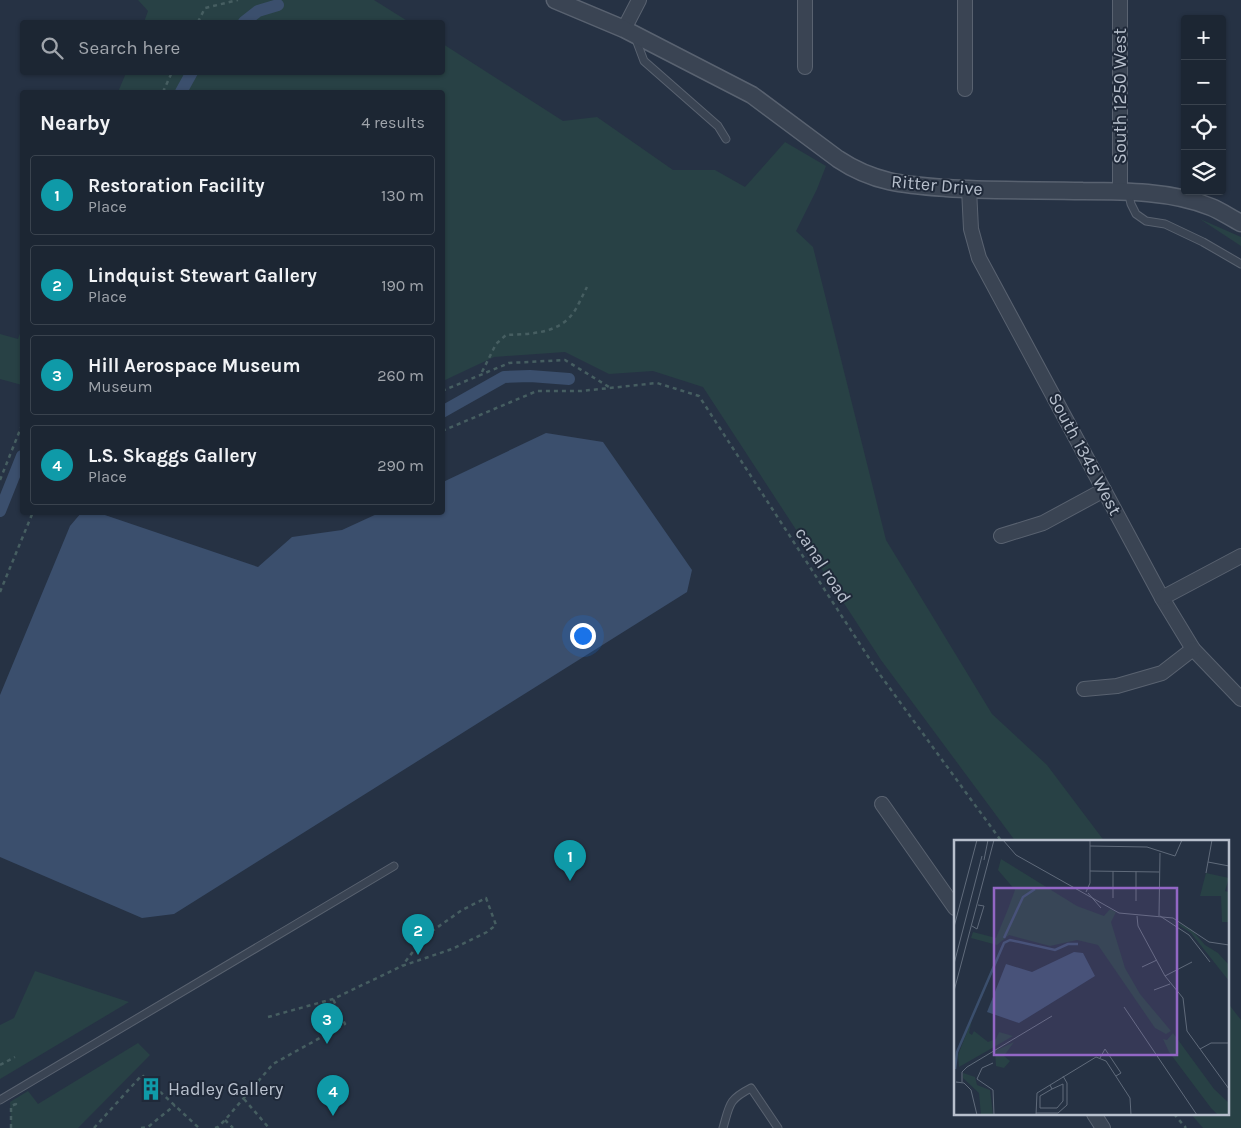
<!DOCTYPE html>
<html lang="en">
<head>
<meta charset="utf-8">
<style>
  :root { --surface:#1c2633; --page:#252e3b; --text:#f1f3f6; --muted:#a0a5ac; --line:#3a434e; --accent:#8c9099 }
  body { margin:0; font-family:Karla,sans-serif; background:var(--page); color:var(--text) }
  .controls { position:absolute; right:15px; top:15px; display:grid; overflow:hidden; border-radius:5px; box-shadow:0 1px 4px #0004 }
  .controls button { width:45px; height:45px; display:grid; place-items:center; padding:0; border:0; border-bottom:1px solid var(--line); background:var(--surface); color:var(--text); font:25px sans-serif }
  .you { position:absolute; left:582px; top:635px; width:18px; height:18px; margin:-12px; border:4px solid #fff; border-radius:50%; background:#1a73e8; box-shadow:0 0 0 8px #1a73e833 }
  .badge { display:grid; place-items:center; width:32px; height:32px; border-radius:50%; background:var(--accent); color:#fff; font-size:16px; font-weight:700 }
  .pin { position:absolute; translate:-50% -41px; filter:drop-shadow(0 1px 2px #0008) }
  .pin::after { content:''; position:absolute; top:26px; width:18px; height:15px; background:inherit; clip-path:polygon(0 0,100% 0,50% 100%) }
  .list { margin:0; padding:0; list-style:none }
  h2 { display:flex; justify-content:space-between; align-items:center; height:65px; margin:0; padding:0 20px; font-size:21px }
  h2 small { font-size:16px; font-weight:400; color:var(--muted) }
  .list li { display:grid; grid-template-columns:32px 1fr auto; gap:15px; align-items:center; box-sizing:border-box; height:80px; margin:0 10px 10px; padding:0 10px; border:1px solid var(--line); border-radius:5px }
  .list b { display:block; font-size:19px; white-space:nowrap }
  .list p { margin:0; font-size:16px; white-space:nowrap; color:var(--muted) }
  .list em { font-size:16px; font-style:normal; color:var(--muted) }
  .icon { flex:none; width:28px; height:28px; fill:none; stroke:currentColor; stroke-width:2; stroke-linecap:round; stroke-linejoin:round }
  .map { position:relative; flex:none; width:1241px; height:1128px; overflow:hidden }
  .search { position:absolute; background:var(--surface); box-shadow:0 1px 4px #0004; left:20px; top:20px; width:425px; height:55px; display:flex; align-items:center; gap:12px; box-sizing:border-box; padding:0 18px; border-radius:5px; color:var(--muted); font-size:19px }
  .panel { position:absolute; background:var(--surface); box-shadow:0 1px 4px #0004; left:20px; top:90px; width:425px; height:425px; border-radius:5px }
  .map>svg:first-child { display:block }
  .green { fill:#284145 }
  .water { fill:#3b4f6d }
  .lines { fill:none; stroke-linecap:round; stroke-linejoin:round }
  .canal { stroke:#3b4f6d; stroke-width:12 }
  .service-casing { stroke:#596270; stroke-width:9 }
  .minor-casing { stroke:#596270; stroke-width:16 }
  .tertiary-casing { stroke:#596270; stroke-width:19 }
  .path { stroke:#465e61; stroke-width:2.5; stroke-dasharray:4 4; stroke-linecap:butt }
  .service { stroke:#3a4453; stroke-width:7 }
  .minor { stroke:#3a4453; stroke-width:14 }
  .tertiary { stroke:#3a4453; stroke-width:16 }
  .labels { text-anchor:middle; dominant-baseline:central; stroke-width:4; stroke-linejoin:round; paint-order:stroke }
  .street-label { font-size:18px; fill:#b8c0cd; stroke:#1f2939 }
  .poi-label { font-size:18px; fill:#b8c0cd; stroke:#1f2939; text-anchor:start }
  .inset-river { fill:none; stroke:#3b4f6d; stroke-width:2.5 }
  .inset-road { fill:none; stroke:#606b7b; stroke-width:1 }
  .view { fill:#9367c5; fill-opacity:0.15; stroke:#9367c5; stroke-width:2.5 }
  .inset-edge { fill:none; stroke:#b8c0cd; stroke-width:2.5 }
</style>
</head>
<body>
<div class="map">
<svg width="1241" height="1128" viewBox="0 0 1241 1128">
  <rect width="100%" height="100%" fill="#263244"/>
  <g class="green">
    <path d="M138 0H374L409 22H144L148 11Z"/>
    <path d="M443 44 563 121 597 117 673 170H715L745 187 785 142 826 166 817 189 796 231 813 247 886 540 992 714 1047 765 1105 842H1016L881 660 703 387 653 371 609 374 565 352 494 357 443 381 442 92H118L126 73 442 72Z"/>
    <path d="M1200 219 1241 237V246Z"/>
    <path d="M22 328V385L0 379V334L18 339Z"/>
    <path d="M35 971 129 1002 0 1079V1025L14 1018Z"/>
    <path d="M1227 1002 1241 1020V1128H1203L1191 1114H1227Z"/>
    <path d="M138 1043 150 1055 78 1128H11L10 1102 28 1091 38 1104Z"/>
  </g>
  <path class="water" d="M546 433 603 442 692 570 687 592 174 914 142 918 0 857V695L70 526 81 513H99L258 567 292 537 342 530 379 513 442 512 443 482Z"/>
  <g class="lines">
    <g class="canal">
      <path d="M244 22 258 11 278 5"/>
      <path d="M181 92 192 72"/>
      <path d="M442 412 504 377 530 376 569 379"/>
      <path d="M0 511 22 456"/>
    </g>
    <defs>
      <g id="service">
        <path d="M635 37 644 61 718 126 726 139"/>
        <path d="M1128 191 1131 204 1136 214 1146 221 1165 224 1203 242 1241 264"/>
        <path d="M0 1100 394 866"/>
        <path d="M723 1128C730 1104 728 1100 751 1088L778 1128"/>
      </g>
      <g id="minor">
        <path d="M805 0V67"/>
        <path d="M965 0V89"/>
        <path d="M624 29 639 0"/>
        <path d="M969 189 971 229 979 258 1162 598 1193 649 1241 699"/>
        <path d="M1120 191V0"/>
        <path d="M1001 536 1043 523 1104 490"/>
        <path d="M1162 598 1241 556"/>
        <path d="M1084 689 1117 686 1162 673 1193 649"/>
        <path d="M882 804 955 908"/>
        <path d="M1094 1114 1103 1128"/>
      </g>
      <path id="tertiary" d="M555 0 624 29 752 95 838 159C874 183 905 185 946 188 992 191 1038 190 1083 191 1124 191 1172 191 1211 207 1221 211 1231 218 1241 223"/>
    </defs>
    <use href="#service" class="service-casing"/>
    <use href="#minor" class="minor-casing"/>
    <use href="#tertiary" class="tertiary-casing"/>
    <g class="path">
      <path d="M198 22 205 8 238 0"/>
      <path d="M163 92 172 72"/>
      <path d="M482 372 496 344 506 335C528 334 553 334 569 318 577 310 582 296 587 287"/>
      <path d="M442 391 509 363 565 360 609 387"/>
      <path d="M442 431 537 391H581L657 383 699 396 878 672 1002 842"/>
      <path d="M0 480 22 425"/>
      <path d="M0 592 33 512"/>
      <path d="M268 1017 333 999 402 966 452 949 487 932 496 925 486 898 462 910 425 936 402 966"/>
      <path d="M0 1065 15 1057"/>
      <path d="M244 1099 269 1128"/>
      <path d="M1174 1114 1186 1128"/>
      <path d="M225 1120 233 1128"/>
      <path d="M11 1128V1106L16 1104 14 1101"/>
      <path d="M94 1128 142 1075 199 1128"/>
      <path d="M141 1128 148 1127 175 1105"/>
      <path d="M215 1128 218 1127 225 1120 273 1064 345 1024 333 999"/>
    </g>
    <use href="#service" class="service"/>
    <use href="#minor" class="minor"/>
    <use href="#tertiary" class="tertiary"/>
  </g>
  <defs>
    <symbol id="building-bare" viewBox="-9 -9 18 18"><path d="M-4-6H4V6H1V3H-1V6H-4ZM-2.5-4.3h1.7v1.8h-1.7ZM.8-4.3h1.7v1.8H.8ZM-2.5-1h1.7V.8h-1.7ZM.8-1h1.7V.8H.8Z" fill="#0f9aa8" stroke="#1f2939" stroke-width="2.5" paint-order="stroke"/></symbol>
  </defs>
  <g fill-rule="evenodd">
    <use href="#building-bare" x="135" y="1073" width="32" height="32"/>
  </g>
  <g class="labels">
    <g class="street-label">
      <text transform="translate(1120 96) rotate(-90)">South 1250 West</text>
      <text transform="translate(937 185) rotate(5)">Ritter Drive</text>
      <text transform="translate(1085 454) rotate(62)">South 1345 West</text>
      <text transform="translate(823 565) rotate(57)">canal road</text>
    </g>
    <g class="poi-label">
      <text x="168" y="1089">Hadley Gallery</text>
    </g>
  </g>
  <g transform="translate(954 840)">
    <rect width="275" height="275" fill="#263244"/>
    <path d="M47 19 123 66 150 76 156 69 162 72 157 82 171 128 186 154 217 191 212 194 201 188 144 105 123 100 96 106 55 95 43 105 17 98 19 92 42 98 54 69 61 50 44 30ZM252 33 275 38 271 51 275 52V82H268L267 56H246ZM217 80 237 89 251 105 264 113 275 125V141L237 93ZM18 179 15 193 18 195 20 191 34 202 42 199 45 192 59 196 5 227 4 215ZM219 193 260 249 275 263V275H264L257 268 215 212 209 199 213 200ZM60 202 50 216 56 221 50 228 42 226 41 211ZM9 233 21 237 23 245 36 250 39 275H27L25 253 9 238Z" fill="#284145"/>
    <path d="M120 112 129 113 141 136 65 183 33 172 52 124 78 132Z" fill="#3b4f6d"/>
    <path class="inset-river" d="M50 98 69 57 81 49M1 229 3 212 50 103 56 100 101 110 114 104H124"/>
    <path class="inset-road" d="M49 0 62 15 165 73 219 78 255 102 275 105M136 6 193 7 221 16 228 0M30 20 34 0M254 22 275 26M136 31 205 32M159 31V58M182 31V61M252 33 258 0M132 52 136 43V0M134 53 147 68M183 76 184 86 211 136 229 158 233 191 275 249M205 76 206 13M206 76 235 95 256 122M18 86 23 89 30 66 24 65M0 87 23 0M0 124 28 16M188 127 203 120M211 136 238 122M200 150 216 144M0 151 40 0M170 167 243 275M246 209 257 203H275M146 218 151 209 167 233 162 236M39 223 28 228 23 239 39 250 40 275M2 242 10 243 17 250 23 275M8 242V232L13 227 98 176M96 245 98 249 109 244V261L103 268H86V256L98 249M82 273H104L113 265V243L109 236M82 275 83 253 142 217 152 221 176 258 177 275"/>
    <path class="view" d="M40 48H223V215H40Z"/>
    <rect width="275" height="275" class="inset-edge"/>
  </g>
</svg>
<div class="controls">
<button>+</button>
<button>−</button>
<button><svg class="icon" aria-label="locate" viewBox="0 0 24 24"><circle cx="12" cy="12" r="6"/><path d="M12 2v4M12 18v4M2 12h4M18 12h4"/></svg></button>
<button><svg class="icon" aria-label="layers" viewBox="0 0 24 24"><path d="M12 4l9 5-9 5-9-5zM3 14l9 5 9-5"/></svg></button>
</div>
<div class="you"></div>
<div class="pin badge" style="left:570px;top:881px;background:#0f9aa8">1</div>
<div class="pin badge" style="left:418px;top:955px;background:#0f9aa8">2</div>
<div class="pin badge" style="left:327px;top:1044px;background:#0f9aa8">3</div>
<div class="pin badge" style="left:333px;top:1116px;background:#0f9aa8">4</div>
<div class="search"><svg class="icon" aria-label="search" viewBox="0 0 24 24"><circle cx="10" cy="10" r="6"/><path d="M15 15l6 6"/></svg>Search here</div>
<section class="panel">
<h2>Nearby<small>4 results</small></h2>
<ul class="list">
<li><span class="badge" style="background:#0f9aa8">1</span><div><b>Restoration Facility</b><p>Place</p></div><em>130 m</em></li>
<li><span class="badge" style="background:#0f9aa8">2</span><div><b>Lindquist Stewart Gallery</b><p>Place</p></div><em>190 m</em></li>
<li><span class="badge" style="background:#0f9aa8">3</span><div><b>Hill Aerospace Museum</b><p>Museum</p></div><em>260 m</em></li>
<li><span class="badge" style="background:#0f9aa8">4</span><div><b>L.S. Skaggs Gallery</b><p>Place</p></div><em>290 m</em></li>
</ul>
</section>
</div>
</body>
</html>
